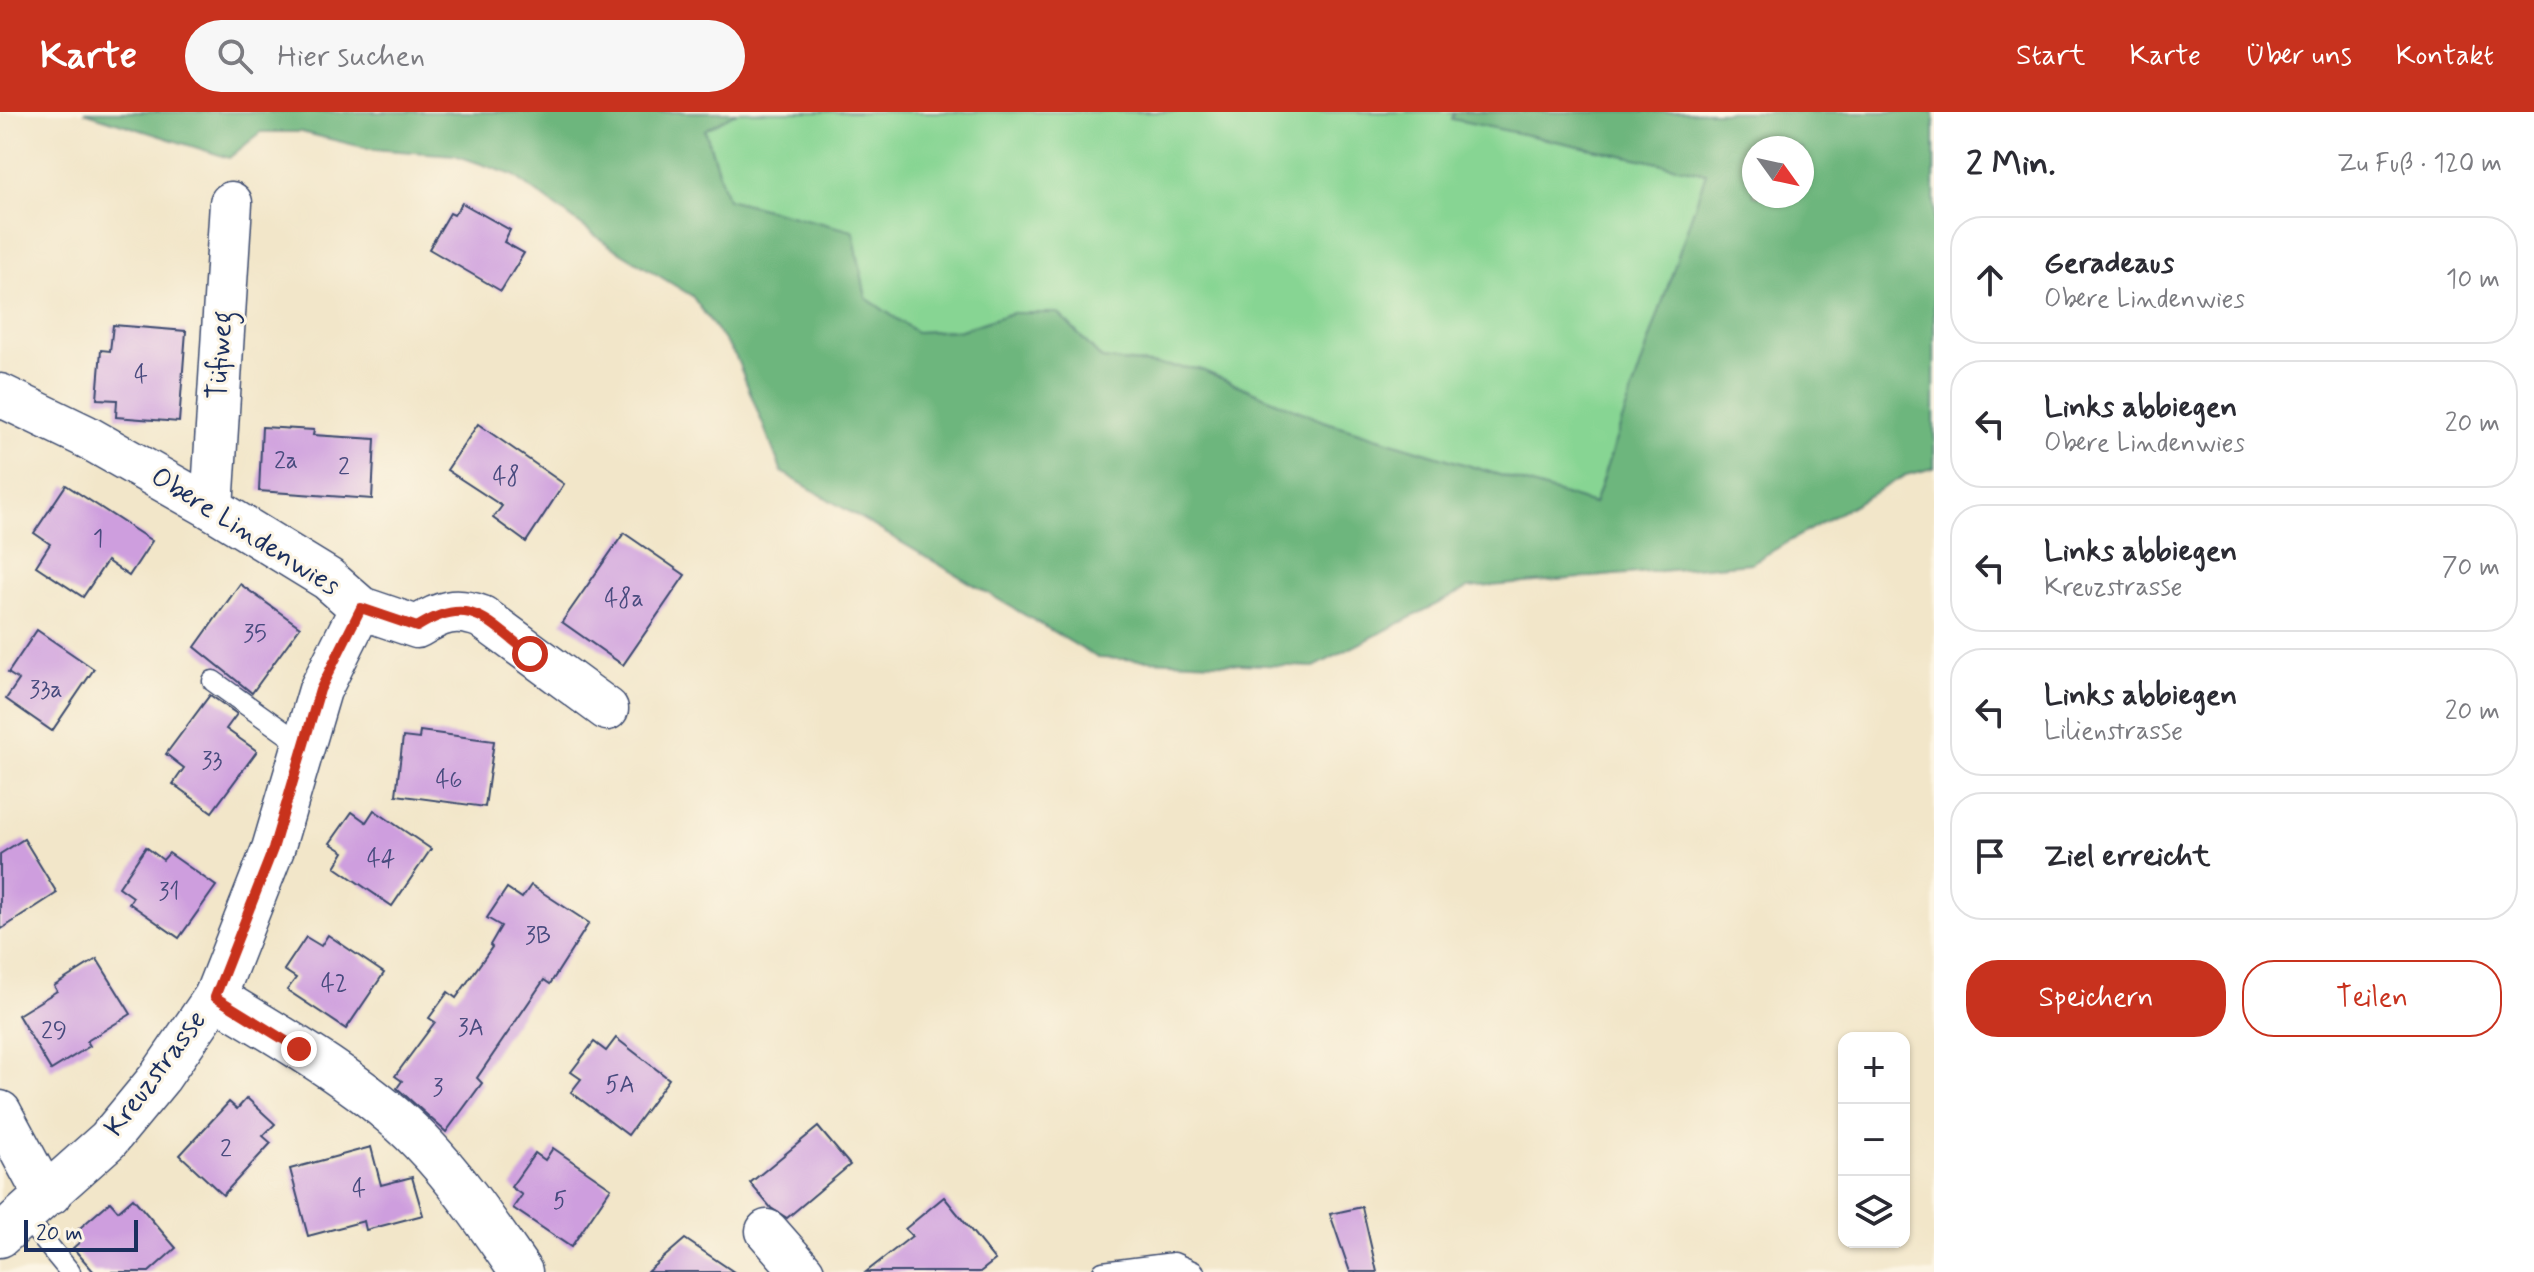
<!DOCTYPE html>
<html lang="de">
<head>
<meta charset="utf-8">
<style>
  :root { --surface:#fff; --page:#f7f7f7; --text:#2b2b33; --muted:#7c7c81; --line:#e1e1e2; --accent:#c8321e }
  body { margin:0; font-family:Mynerve,sans-serif; background:var(--page); color:var(--text) }
  .controls { position:absolute; right:24px; bottom:24px; display:grid; overflow:hidden; border-radius:16px; box-shadow:0 2px 6px #0004 }
  .controls button { width:72px; height:72px; display:grid; place-items:center; padding:0; border:0; border-bottom:2px solid var(--line); background:var(--surface); color:var(--text); font:40px sans-serif }
  .compass { position:absolute; left:1742px; top:24px; width:72px; height:72px; border-radius:50%; background:var(--surface); box-shadow:0 2px 6px #0004; rotate:123deg }
  .scale { position:absolute; left:24px; bottom:20px; width:114px; box-sizing:border-box; padding-left:8px; border:4px solid #1b2f5e; border-top:0; font-size:22px; line-height:28px; white-space:nowrap; color:#1b2f5e; -webkit-text-stroke:6px #fcf5e5; paint-order:stroke }
  .stop { position:absolute; width:24px; height:24px; margin:-18px; border:6px solid #c8321e; border-radius:50%; background:#fff }
  .stop.end { background:#c8321e; border-color:#fff; box-shadow:0 2px 8px #0008 }
  .list { margin:0; padding:0; list-style:none }
  h2 { display:flex; justify-content:space-between; align-items:center; height:104px; margin:0; padding:0 32px; font-size:34px }
  h2 small { font-size:26px; font-weight:400; color:var(--muted) }
  .list li { display:grid; grid-template-columns:52px 1fr auto; gap:24px; align-items:center; box-sizing:border-box; height:128px; margin:0 16px 16px; padding:0 16px; border:2px solid var(--line); border-radius:32px }
  .list b { display:block; font-size:30px; white-space:nowrap }
  .list p { margin:0; font-size:26px; white-space:nowrap; color:var(--muted) }
  .list em { font-size:26px; font-style:normal; color:var(--muted) }
  .actions { display:flex; gap:16px; padding:24px 32px }
  .actions a { flex:1; padding:18px 0; border:2px solid var(--accent); border-radius:32px; text-align:center; font-size:28px; color:var(--accent) }
  .actions .main { background:var(--accent); color:#fff }
  .icon { flex:none; width:44px; height:44px; fill:none; stroke:currentColor; stroke-width:2; stroke-linecap:round; stroke-linejoin:round }
  .map { position:relative; flex:none; width:1934px; height:1160px; overflow:hidden }
  header { display:flex; align-items:center; gap:48px; box-sizing:border-box; height:112px; padding:0 40px; background:var(--accent); color:#fff }
  header strong { font-size:38px }
  nav { display:flex; gap:44px; margin-inline-start:auto; font-size:28px }
  .search { width:560px; height:72px; background:var(--page); display:flex; align-items:center; gap:20px; box-sizing:border-box; padding:0 28px; border-radius:44px; color:var(--muted); font-size:30px }
  main { display:flex }
  aside { flex:1; background:var(--surface) }
  .map>svg:first-child { display:block }
  .green { fill:#87d593; stroke:#518278; stroke-width:2 }
  .forest { fill:#6db67d; stroke:#44726e; stroke-width:2; fill-rule:evenodd }
  .building { fill:#ce9ede }
  .lines { fill:none; stroke-linecap:round; stroke-linejoin:round }
  .service-casing { stroke:#3b4a6e; stroke-width:23 }
  .minor-casing { stroke:#3b4a6e; stroke-width:45 }
  .service { stroke:#fff; stroke-width:20 }
  .minor { stroke:#fff; stroke-width:42 }
  .route { stroke:#c8321e; stroke-width:10 }
  .labels { text-anchor:middle; dominant-baseline:central; stroke-width:6; stroke-linejoin:round; paint-order:stroke }
  .number-label { font-size:24px; fill:#484b7e }
  .street-label { font-size:28px; fill:#1b2f5e; stroke:#fcf5e5 }
</style>
</head>
<body>
<header>
<strong>Karte</strong>
<div class="search"><svg class="icon" aria-label="search" viewBox="0 0 24 24"><circle cx="10" cy="10" r="6"/><path d="M15 15l6 6"/></svg>Hier suchen</div>
<nav><a>Start</a><a>Karte</a><a>Über uns</a><a>Kontakt</a></nav>
</header>
<main>
<div class="map">
<svg width="1934" height="1160" viewBox="0 0 1934 1160">
  <rect width="100%" height="100%" fill="#fcf5e5"/>
  <filter id="ink" filterUnits="userSpaceOnUse"><feTurbulence type="fractalNoise" baseFrequency=".0125" numOctaves="2"/><feDisplacementMap in="SourceGraphic" scale="16" xChannelSelector="R" yChannelSelector="G"/><feConvolveMatrix kernelMatrix="1 2 1 2 8 2 1 2 1" color-interpolation-filters="sRGB"/></filter>
  <filter id="wash" filterUnits="userSpaceOnUse"><feTurbulence type="fractalNoise" baseFrequency=".006" numOctaves="4" result="noise"/><feDisplacementMap in="SourceGraphic" scale="32" xChannelSelector="R" yChannelSelector="G"/><feGaussianBlur stdDeviation="1.8" result="paint"/><feColorMatrix in="noise" values="0 0 0 0 0 0 0 0 0 0 0 0 0 0 0 0 0 1.4 0 .05"/><feComposite in="paint" operator="in"/></filter>
  <g filter="url(#wash)">
    <rect width="100%" height="100%" fill="#f2e6c9"/>
    <path class="green" d="M737 0H1454L1453 7 1707 61 1594 392 1323 309 1199 257 1102 247 1058 201H1012L961 218 916 220 866 186 852 119 727 87 705 17Z"/>
    <path class="forest" d="M84 0H737L705 18 727 87 853 119 866 186 916 220 961 218 1012 201H1058L1102 247 1199 257 1323 309 1594 392 1706 61 1452 7 1454 0H1934V356L1906 363 1751 451 1468 476 1314 555 1098 546 782 360 736 245 692 184 607 132 513 63 455 43 371 37 301 20H261L229 46ZM1754 36H1802V84H1754Z"/>
    <g id="blocks">
      <g class="building">
        <path d="M462 91 510 118 504 130 524 141 501 179 429 137 450 101 454 103Z"/>
        <path d="M113 213 186 219 179 310 116 305 117 288 97 287 101 238 110 239Z"/>
        <path d="M478 312 564 372 526 430 493 406 502 394 447 358Z"/>
        <path d="M262 315 314 318 313 323 375 327 372 387 259 379Z"/>
        <path d="M66 373 152 429 129 464 107 449 83 485 36 454 50 432 34 421Z"/>
        <path d="M624 421 685 463 623 553 562 510Z"/>
        <path d="M240 472 300 515 252 581 195 535Z"/>
        <path d="M37 518 94 557 52 619 6 587 19 568 8 561Z"/>
        <path d="M210 583 237 602 226 617 257 639 212 700 173 672 184 656 166 642Z"/>
        <path d="M420 619 494 629 485 695 396 683 403 625 419 627Z"/>
        <path d="M374 698 431 737 392 794 335 755 344 740 330 731 352 700 366 710Z"/>
        <path d="M24 727 57 781 0 818V742Z"/>
        <path d="M146 735 163 748 169 741 216 774 179 826 129 791 133 785 119 775Z"/>
        <path d="M531 773 589 811 550 872 544 868 477 966 482 971 446 1020 397 976 402 969 395 964 435 910 429 906 448 880 456 886 492 835 490 833 501 814 487 806 507 776 522 786Z"/>
        <path d="M328 823 384 861 346 917 287 878 296 866 284 858 306 825 321 834Z"/>
        <path d="M97 847 131 902 87 929 90 934 51 958 18 903 57 879 54 874Z"/>
        <path d="M616 926 669 967 628 1023 571 980 581 967 571 960 594 930 606 939Z"/>
        <path d="M247 986 275 1012 263 1024 271 1031 223 1083 180 1043 229 990 237 997Z"/>
        <path d="M818 1015 850 1053 787 1106 771 1096 750 1071Z"/>
        <path d="M371 1035 381 1073 412 1065 423 1103 366 1118 364 1109 308 1124 290 1057Z"/>
        <path d="M553 1036 611 1076 571 1135 513 1096 522 1083 511 1075 535 1041 545 1048Z"/>
        <path d="M944 1085 995 1148 980 1160H866L912 1124 905 1117Z"/>
        <path d="M133 1086 176 1136 149 1160H94L73 1136 81 1129 74 1121 110 1090 118 1099Z"/>
        <path d="M1362 1095 1377 1160H1350L1330 1102Z"/>
        <path d="M685 1127 734 1160H647Z"/>
      </g>
    </g>
  </g>
  <g filter="url(#ink)">
    <use href="#blocks" fill-opacity="0" stroke="#3b4a6e" stroke-width="2"/>
    <g class="lines">
      <defs>
        <g id="service">
          <path d="M213 569 301 632"/>
          <path d="M25 1105 70 1160"/>
          <path d="M1103 1160 1174 1151 1194 1160"/>
        </g>
        <g id="minor">
          <path d="M0 283 85 324 212 396 328 467 361 496 417 515C441 500 455 495 482 505L607 597"/>
          <path d="M212 396 231 91"/>
          <path d="M215 885C281 925 366 973 420 1029 459 1069 489 1114 521 1160"/>
          <path d="M0 1000 35 1065 50 1082"/>
          <path d="M767 1119 803 1160"/>
          <path d="M0 1124 108 1028 160 965 215 885 273 737 320 578 361 496"/>
        </g>
      </defs>
      <use href="#service" class="service-casing"/>
      <use href="#minor" class="minor-casing"/>
      <use href="#service" class="service"/>
      <use href="#minor" class="minor"/>
    </g>
  </g>
  <g class="lines" filter="url(#ink)">
    <path class="route" d="M299 937 215 885 273 737 320 578 361 496 417 515C470 481 487 509 530 542"/>
  </g>
  <g class="labels">
    <g class="number-label">
      <text x="141" y="263">4</text>
      <text x="286" y="349">2a</text>
      <text x="344" y="355">2</text>
      <text x="506" y="365">48</text>
      <text x="98" y="427">1</text>
      <text x="624" y="487">48a</text>
      <text x="255" y="522">35</text>
      <text x="46" y="578">33a</text>
      <text x="212" y="649">33</text>
      <text x="449" y="668">46</text>
      <text x="381" y="747">44</text>
      <text x="169" y="780">31</text>
      <text x="538" y="824">3B</text>
      <text x="334" y="872">42</text>
      <text x="471" y="916">3A</text>
      <text x="54" y="919">29</text>
      <text x="620" y="973">5A</text>
      <text x="438" y="976">3</text>
      <text x="226" y="1037">2</text>
      <text x="359" y="1077">4</text>
      <text x="560" y="1089">5</text>
    </g>
    <g class="street-label">
      <text transform="translate(221 243) rotate(-86)">Tüfiweg</text>
      <text transform="translate(245 420) rotate(32)">Obere Lindenwies</text>
      <text transform="translate(156 962) rotate(-53)">Kreuzstrasse</text>
    </g>
  </g>
</svg>
<div class="controls">
<button>+</button>
<button>−</button>
<button><svg class="icon" aria-label="layers" viewBox="0 0 24 24"><path d="M12 4l9 5-9 5-9-5zM3 14l9 5 9-5"/></svg></button>
</div>
<svg class="compass" viewBox="-18 -18 36 36"><path d="M0-13l5 13h-10z" fill="#e53935"/><path d="M0 13l5-13h-10z" fill="#7c7c81"/></svg>
<div class="scale">20 m</div>
<div class="stop" style="left:530px;top:542px"></div>
<div class="stop end" style="left:299px;top:937px"></div>
</div>
<aside>
<h2>2 Min.<small>Zu Fuß · 120 m</small></h2>
<ul class="list">
<li><svg class="icon" aria-label="ahead" viewBox="0 0 24 24"><path d="M12 20V5M6 11l6-6 6 6"/></svg><div><b>Geradeaus</b><p>Obere Lindenwies</p></div><em>10 m</em></li>
<li><svg class="icon" aria-label="left" viewBox="0 0 24 24"><path d="M17 20v-9H6M10 6l-5 5 5 5"/></svg><div><b>Links abbiegen</b><p>Obere Lindenwies</p></div><em>20 m</em></li>
<li><svg class="icon" aria-label="left" viewBox="0 0 24 24"><path d="M17 20v-9H6M10 6l-5 5 5 5"/></svg><div><b>Links abbiegen</b><p>Kreuzstrasse</p></div><em>70 m</em></li>
<li><svg class="icon" aria-label="left" viewBox="0 0 24 24"><path d="M17 20v-9H6M10 6l-5 5 5 5"/></svg><div><b>Links abbiegen</b><p>Lilienstrasse</p></div><em>20 m</em></li>
<li><svg class="icon" aria-label="arrive" viewBox="0 0 24 24"><path d="M6 21V4h12l-3 4 3 4H6"/></svg><div><b>Ziel erreicht</b></div></li>
</ul>
<div class="actions"><a class="main">Speichern</a><a>Teilen</a></div>
</aside>
</main>
</body>
</html>
